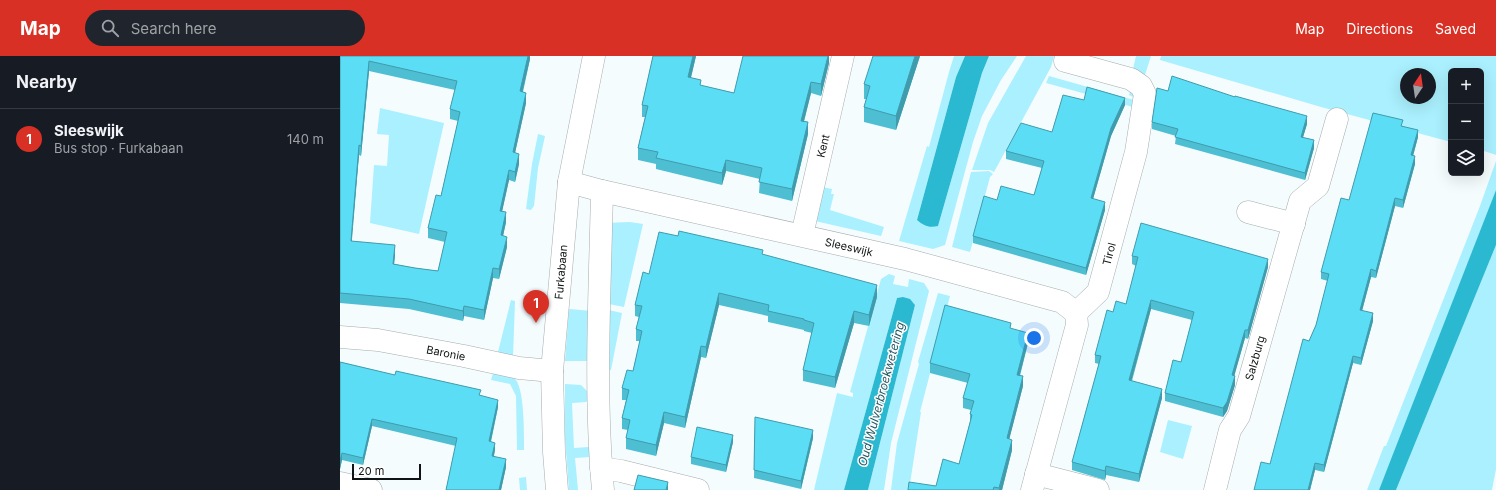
<!DOCTYPE html>
<html lang="en">
<head>
<meta charset="utf-8">
<style>
  :root { --surface:#171b24; --page:#20242c; --text:#f1f3f6; --muted:#9ea1a6; --line:#363941; --accent:#d93025 }
  body { margin:0; font-family:Inter,sans-serif; background:var(--page); color:var(--text) }
  .controls { position:absolute; right:12px; top:12px; display:grid; overflow:hidden; border-radius:6px; box-shadow:0 4px 16px #0002 }
  .controls button { width:36px; height:36px; display:grid; place-items:center; padding:0; border:0; border-bottom:1px solid var(--line); background:var(--surface); color:var(--text); font:20px sans-serif }
  .compass { position:absolute; left:1060px; top:12px; width:36px; height:36px; border-radius:50%; background:var(--surface); box-shadow:0 4px 16px #0002; rotate:13deg }
  .scale { position:absolute; left:12px; bottom:10px; width:69px; box-sizing:border-box; padding-left:4px; border:2px solid #101313; border-top:0; font-size:11px; line-height:14px; white-space:nowrap; color:#101313; -webkit-text-stroke:3px #fff; paint-order:stroke }
  .you { position:absolute; left:694px; top:282px; width:14px; height:14px; margin:-10px; border:3px solid #fff; border-radius:50%; background:#1a73e8; box-shadow:0 0 0 6px #1a73e833 }
  .badge { display:grid; place-items:center; width:26px; height:26px; border-radius:50%; background:var(--accent); color:#fff; font-size:13px; font-weight:700 }
  .pin { position:absolute; translate:-50% -33px; filter:drop-shadow(0 1px 2px #0008) }
  .pin::after { content:''; position:absolute; top:21px; width:14px; height:12px; background:inherit; clip-path:polygon(0 0,100% 0,50% 100%) }
  .list { margin:0; padding:0; list-style:none }
  h2 { display:flex; justify-content:space-between; align-items:center; height:52px; margin:0; padding:0 16px; font-size:17px }
  h2 small { font-size:13px; font-weight:400; color:var(--muted) }
  .list li { display:grid; grid-template-columns:26px 1fr auto; gap:12px; align-items:center; box-sizing:border-box; height:60px; padding:0 16px; border-top:1px solid var(--line) }
  .list b { display:block; font-size:15px; white-space:nowrap }
  .list p { margin:0; font-size:13px; white-space:nowrap; color:var(--muted) }
  .list em { font-size:13px; font-style:normal; color:var(--muted) }
  .icon { flex:none; width:22px; height:22px; fill:none; stroke:currentColor; stroke-width:2; stroke-linecap:round; stroke-linejoin:round }
  .map { position:relative; flex:none; width:1156px; height:434px; overflow:hidden }
  header { display:flex; align-items:center; gap:24px; box-sizing:border-box; height:56px; padding:0 20px; background:var(--accent); color:#fff }
  header strong { font-size:19px }
  nav { display:flex; gap:22px; margin-inline-start:auto; font-size:14px }
  .search { width:280px; height:36px; background:var(--page); display:flex; align-items:center; gap:10px; box-sizing:border-box; padding:0 14px; border-radius:22px; color:var(--muted); font-size:15px }
  main { display:flex }
  aside { flex:1; background:var(--surface) }
  .map>svg:first-child { display:block }
  .green { fill:#aaf0fe; fill-rule:evenodd }
  .water { fill:#2ab9d0 }
  .lines { fill:none; stroke-linecap:round; stroke-linejoin:round }
  .minor-casing { stroke:#a6acad; stroke-width:23 }
  .tertiary-casing { stroke:#a6acad; stroke-width:23 }
  .minor { stroke:#fff; stroke-width:22 }
  .tertiary { stroke:#fff; stroke-width:22 }
  .wall { fill:#4ebfd3; fill-rule:evenodd }
  .shaded-wall { fill:#409bac }
  .building { fill:#5bdef5; stroke:#409bac; fill-rule:evenodd }
  .labels { text-anchor:middle; dominant-baseline:central; stroke-width:3; stroke-linejoin:round; paint-order:stroke }
  .street-label { font-size:11px; fill:#101313; stroke:#fff }
  .water-label { font-size:12px; font-style:italic; fill:#265c66; stroke:#fff }
</style>
</head>
<body>
<header>
<strong>Map</strong>
<div class="search"><svg class="icon" aria-label="search" viewBox="0 0 24 24"><circle cx="10" cy="10" r="6"/><path d="M15 15l6 6"/></svg>Search here</div>
<nav><a>Map</a><a>Directions</a><a>Saved</a></nav>
</header>
<main>
<aside>
<h2>Nearby<small></small></h2>
<ul class="list">
<li><span class="badge">1</span><div><b>Sleeswijk</b><p>Bus stop · Furkabaan</p></div><em>140 m</em></li>
</ul>
</aside>
<div class="map">
<svg width="1156" height="434" viewBox="0 0 1156 434">
  <rect width="100%" height="100%" fill="#f5fcfe"/>
  <g class="green">
    <path d="M614 0H625L616 21 577 164 598 170 642 17 649 0H677L661 24 642 60 633 86 605 189 593 193 559 185 587 90 589 91 609 16Z"/>
    <path d="M686 0H714L711 11 654 116 650 114H632L648 67Z"/>
    <path d="M796 0H811L805 19 794 15 793 13Z"/>
    <path d="M821 0H1156V99L1141 94V15H1111V86L981 51 820 4ZM1066 18H1090V42H1066Z"/>
    <path d="M709 20 794 44 793 41 789 39 791 32 797 40 793 51 706 27Z"/>
    <path d="M40 52 104 67 79 178 30 167 34 109 47 110 49 79 37 78Z"/>
    <path d="M198 78 205 80 198 112 194 150 191 154 186 153 192 108Z"/>
    <path d="M1156 105V134L1056 393 1039 434H1027L1044 390H1046L1140 150Z"/>
    <path d="M649 115 653 118 650 121 630 196 612 191 631 116Z"/>
    <path d="M482 131 492 133 491 138H494L490 154 544 171 541 180 475 165Z"/>
    <path d="M290 166 303 168 284 251 264 247 265 167Z"/>
    <path d="M1156 189V413L1152 434H1056Z"/>
    <path d="M549 218 555 220 553 228 568 231 569 223 584 227 589 235 551 387 544 434H528L575 249C570 243 566 241 557 242L504 434H474L497 337 513 341V337L510 336 541 223Z"/>
    <path d="M598 237 610 240 580 356H581L569 434H551L557 387 579 308 578 306Z"/>
    <path d="M171 244 175 245 173 301 157 300Z"/>
    <path d="M229 253 252 255 249 304 247 305H225Z"/>
    <path d="M264 253 282 257 271 314 265 313Z"/>
    <path d="M153 317C159 318 169 319 174 322 185 330 184 380 184 394H177L176 340 170 328 151 324Z"/>
    <path d="M225 328 241 329 248 336V344L246 346 232 347 234 392 249 391 250 401 235 402 238 434H229L225 382Z"/>
    <path d="M828 364 852 370 843 403 820 396Z"/>
    <path d="M186 421 187 434H180L179 422Z"/>
  </g>
  <g class="water">
    <path d="M625 0H649L642 17 598 170C589 172 584 170 577 164L616 21Z"/>
    <path d="M1156 134V189L1056 434H1039Z"/>
    <path d="M563 241 570 243 575 249 528 434H504L557 242Z"/>
  </g>
  <g class="lines">
    <defs>
      <g id="minor">
        <path d="M725 5 791 23 801 30 805 38 796 96 758 236 736 257"/>
        <path d="M229 126 262 135 565 203 722 246 736 257"/>
        <path d="M262 135C260 234 254 335 263 434"/>
        <path d="M908 156 954 168"/>
        <path d="M462 179 503 0"/>
        <path d="M0 281 38 284 124 300 179 312 212 315"/>
        <path d="M261 412 281 415 358 434"/>
        <path d="M696 418 758 434"/>
        <path d="M0 427 31 434"/>
        <path d="M692 434 737 269 736 257"/>
        <path d="M875 434 890 374 899 360 960 145 978 130 997 63"/>
      </g>
      <path id="tertiary" d="M217 434 214 396 212 315 229 126 254 0"/>
    </defs>
    <use href="#minor" class="minor-casing"/>
    <use href="#tertiary" class="tertiary-casing"/>
    <use href="#minor" class="minor"/>
    <use href="#tertiary" class="tertiary"/>
  </g>
  <g class="wall">
    <path d="M0 0H190V3L183 36 186 47 175 97 179 108 175 126 169 124 162 155 166 166 163 180 167 191 159 223 153 222 144 264 124 260 123 265 69 253 0 247ZM29 15 115 34 110 53V63L118 65 101 140 88 172V182L105 186 98 215 75 212 54 208 55 199 11 185 19 99 21 100Z"/>
    <path d="M313 0H356L351 22 361 30 394 37 489 0V7L481 40 471 37 464 66 468 78 452 145 419 137 420 123 386 115 382 129 316 113V108L298 104V92L305 61H302V49Z"/>
    <path d="M580 0 556 74 524 66V51L526 43H524V28Z"/>
    <path d="M744 44 785 49 771 80 753 143 765 154 746 219 633 187V180L657 144 694 139 702 112 666 103V95L712 76Z"/>
    <path d="M812 66 967 68 963 81 974 92 965 124 835 88 836 80 812 73Z"/>
    <path d="M1063 70 1078 81 1073 100 1075 108 1063 152 1055 150 1036 222 1031 221 1022 255 1033 265 1021 309 1013 307 984 416 975 414 970 434H914L930 408 969 285 976 269 988 225 981 223V216Z"/>
    <path d="M423 199 537 241 529 270 514 267 495 332 463 325V314L472 277 464 275V274L428 266V260L379 249 366 302 361 301 345 372 324 367 316 400 286 393V382L288 374 282 373V362L286 344H282V332L293 315 300 285H296V273L299 261 295 260V249L309 218Z"/>
    <path d="M792 200 928 211 908 283 905 282 894 320 895 329 887 355 883 361 825 345V337L841 306 852 264 811 253 792 325 822 342 799 426 766 419 765 424 732 414V406L759 308 755 307V299L773 256 786 248 796 210 792 208Z"/>
    <path d="M671 273 688 287 680 320 683 330 669 383 672 394 662 434H568L596 430 619 408 630 366V358L631 354 623 352V342L628 327 590 317V307Z"/>
    <path d="M0 306 141 340 158 351 151 386 155 394 154 400 166 411 161 434H106L116 390 32 370 23 409 2 404 0 413Z"/>
    <path d="M415 361 473 382 461 433 414 422Z"/>
    <path d="M393 386 386 416 351 408V401Z"/>
  </g>
  <g class="shaded-wall">
    <path d="M188 0H190V3L180 46V35Z"/>
    <path d="M353 0H356L348 33V21Z"/>
    <path d="M488 0H489V7L481 40V28Z"/>
    <path d="M575 0H580L556 74V60Z"/>
    <path d="M29 5V15L21 100V90Z"/>
    <path d="M471 26V37L461 76V65Z"/>
    <path d="M186 37V47L173 106V96Z"/>
    <path d="M785 42V49L771 80 751 150V142L771 72Z"/>
    <path d="M967 60V68L961 88V81Z"/>
    <path d="M468 66V78L452 145V133Z"/>
    <path d="M1078 74V81L1071 107V99Z"/>
    <path d="M974 84V92L965 124V117Z"/>
    <path d="M19 89V99L11 195V185Z"/>
    <path d="M179 98V108L175 126V116Z"/>
    <path d="M1075 100V108L1063 152V144Z"/>
    <path d="M386 104V115L382 129V117Z"/>
    <path d="M169 114V124L160 165V155Z"/>
    <path d="M1055 142V150L1036 222V215Z"/>
    <path d="M765 146V154L746 219V212Z"/>
    <path d="M166 156V166L161 189V179Z"/>
    <path d="M167 181V191L159 223V213Z"/>
    <path d="M55 189V199L53 218V208Z"/>
    <path d="M928 203V211L908 283V274Z"/>
    <path d="M153 212V222L144 264V254Z"/>
    <path d="M1031 213V221L1020 262V254Z"/>
    <path d="M537 229V241L529 270V259Z"/>
    <path d="M379 237V249L366 302V291Z"/>
    <path d="M811 244V253L789 333V324Z"/>
    <path d="M124 250V260L123 265V255Z"/>
    <path d="M514 255V267L495 332V321Z"/>
    <path d="M1033 257V265L1021 309V302Z"/>
    <path d="M905 274V282L892 328V319Z"/>
    <path d="M688 277V287L677 329V319Z"/>
    <path d="M361 290V301L345 372V361Z"/>
    <path d="M1013 300V307L984 416V409Z"/>
    <path d="M683 320V330L667 392V382Z"/>
    <path d="M895 320V329L887 355 883 361V352Z"/>
    <path d="M822 333V342L799 426V418Z"/>
    <path d="M158 344V351L149 393V385Z"/>
    <path d="M324 356V367L316 400V389Z"/>
    <path d="M32 363V370L23 409V402Z"/>
    <path d="M473 374V382L461 433V425Z"/>
    <path d="M393 379V386L386 416V409Z"/>
    <path d="M672 384V394L662 434H659Z"/>
    <path d="M155 387V394L152 407V400Z"/>
    <path d="M2 397V404L0 413V405Z"/>
    <path d="M166 403V411L161 434H159Z"/>
    <path d="M975 407V414L970 434H968Z"/>
    <path d="M766 410V419L765 424V415Z"/>
    <path d="M328 426V434H326Z"/>
  </g>
  <g class="building">
    <path d="M0 0H188L180 35 186 37 173 96 179 98 175 116 169 114 160 155 166 156 161 179 167 181 159 213 153 212 144 254 124 250 123 255 69 243 0 237ZM29 5 117 25 110 53 120 56 101 140 96 139 88 172 107 176 98 215 75 212 53 208 55 189 11 185 19 89 21 90Z"/>
    <path d="M313 0H353L348 21 361 24 360 29 394 37 403 0H488L481 28 471 26 461 65 468 66 452 133 419 126 422 112 386 104 382 117 316 102 318 96 298 92 308 50 302 49Z"/>
    <path d="M533 0H575L556 60 524 51 530 30 524 28Z"/>
    <path d="M832 20 895 41V40L967 60 961 81 974 84 965 117 835 81 838 73 812 66 817 32 828 35Z"/>
    <path d="M747 31 785 42 771 72 751 142 765 146 746 212 633 180 644 140 657 144 661 130 694 139 704 105 666 95 681 67 712 76 723 39 744 44Z"/>
    <path d="M1033 57 1063 64 1061 70 1078 74 1071 99 1075 100 1063 144 1055 142 1036 215 1031 213 1020 254 1033 257 1021 302 1013 300 984 409 975 407 968 434H914L921 406 930 408 963 283 969 285 976 269 989 218 981 216 1001 142 1009 144Z"/>
    <path d="M801 167 928 203 908 274H905L892 319 895 320 887 346 883 352 825 337 833 304 841 306 854 256 811 244 789 324 822 333 799 418 766 410 765 415 732 406 761 300 755 299 767 254 773 256 776 245 786 248 798 201 792 200Z"/>
    <path d="M339 175 423 194 422 198 537 229 529 259 514 255 495 321 463 314 474 267 464 264V263L428 255 429 249 379 237 366 291 361 290 345 361 324 356 316 389 286 382 290 364 282 362 289 334 282 332 287 314 293 315 302 275 296 273 302 250 295 249 303 216 309 218 319 176 338 180Z"/>
    <path d="M605 249 671 267 670 272 688 277 677 319 683 320 667 382 672 384 659 432 654 431 653 434H568L569 426 596 430 603 403 619 408 632 359 630 358 634 345 623 342 630 318 590 307Z"/>
    <path d="M0 306 55 319 56 315 141 334 139 339 158 344 149 385 155 387 152 400 166 403 159 434H106L117 382 32 363 23 402 2 397 0 405Z"/>
    <path d="M415 361 473 374 461 425 414 414Z"/>
    <path d="M357 371 393 379 386 409 351 401Z"/>
    <path d="M298 419 328 426 326 434H294Z"/>
  </g>
  <g class="labels">
    <g class="street-label">
      <text transform="translate(483 90) rotate(-77)">Kent</text>
      <text transform="translate(509 191) rotate(13)">Sleeswijk</text>
      <text transform="translate(769 198) rotate(-75)">Tirol</text>
      <text transform="translate(221 216) rotate(-85)">Furkabaan</text>
      <text transform="translate(106 297) rotate(11)">Baronie</text>
      <text transform="translate(915 302) rotate(-74)">Salzburg</text>
    </g>
    <g class="water-label">
      <text transform="translate(541 338) rotate(-75)">Oud Wulverbroekwetering</text>
    </g>
  </g>
</svg>
<div class="controls">
<button>+</button>
<button>−</button>
<button><svg class="icon" aria-label="layers" viewBox="0 0 24 24"><path d="M12 4l9 5-9 5-9-5zM3 14l9 5 9-5"/></svg></button>
</div>
<svg class="compass" viewBox="-18 -18 36 36"><path d="M0-13l5 13h-10z" fill="#e53935"/><path d="M0 13l5-13h-10z" fill="#9ea1a6"/></svg>
<div class="scale">20 m</div>
<div class="you"></div>
<div class="pin badge" style="left:196px;top:267px">1</div>
</div>
</main>
</body>
</html>
